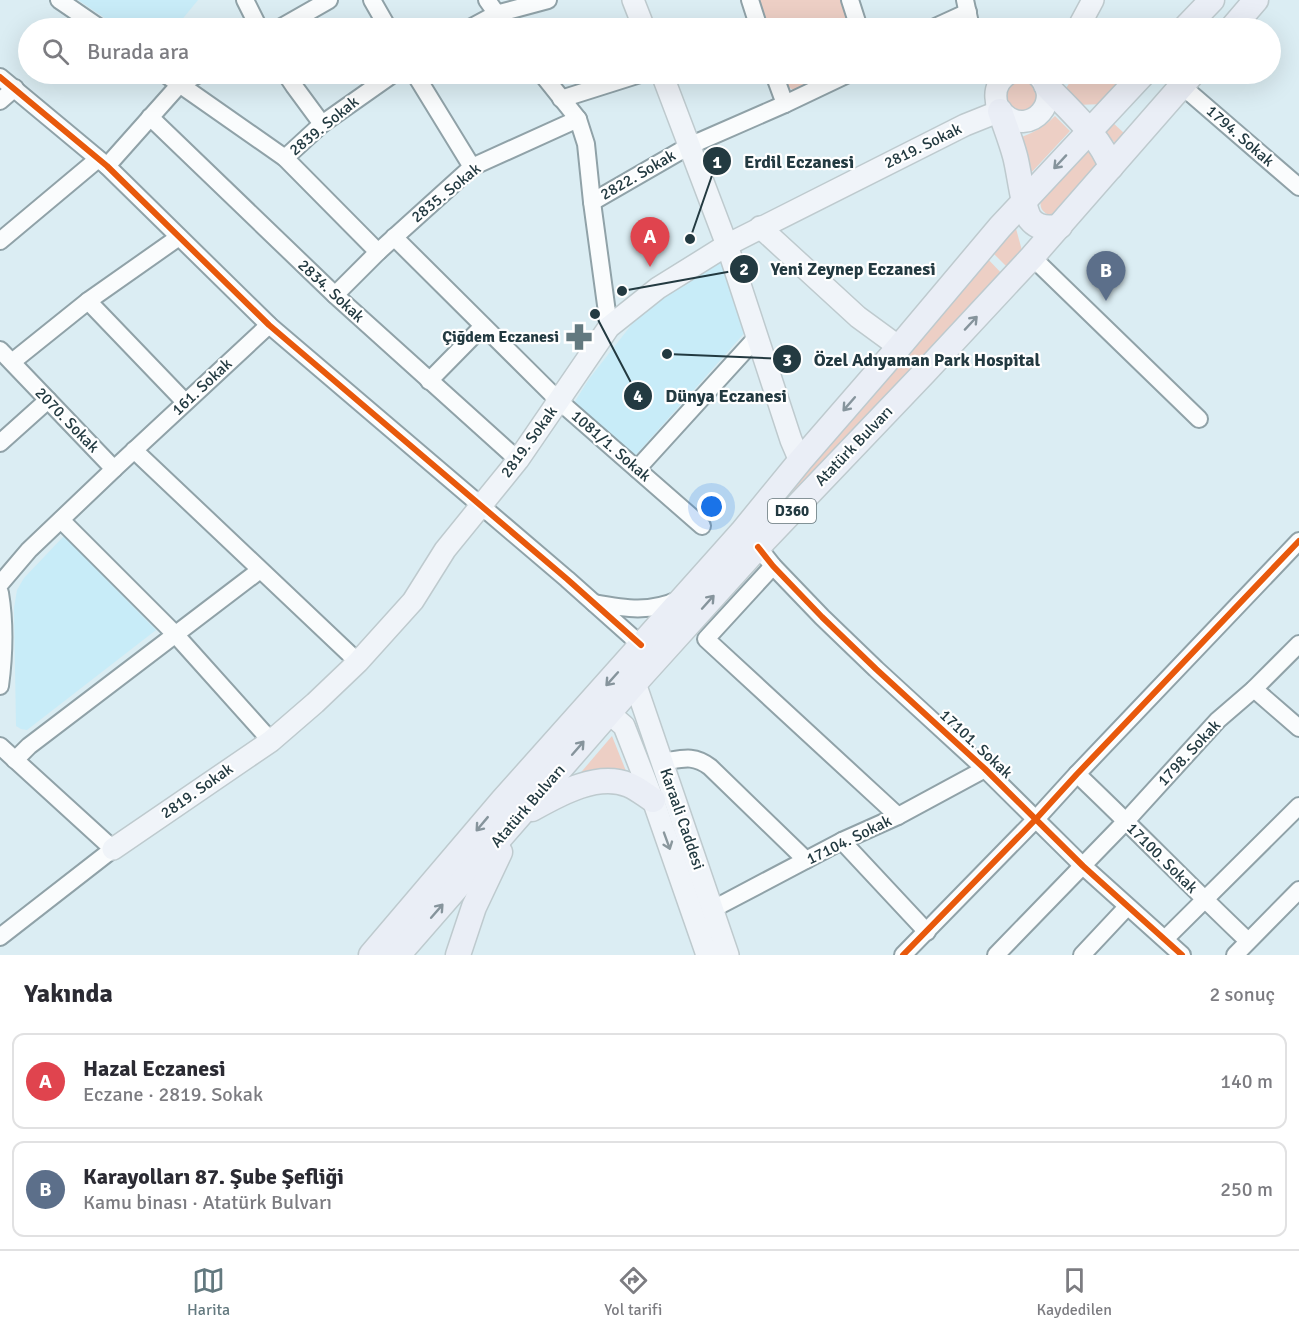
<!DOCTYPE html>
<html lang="tr">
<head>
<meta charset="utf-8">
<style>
  :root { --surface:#fff; --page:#f7f7f7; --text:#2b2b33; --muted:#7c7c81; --line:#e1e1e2; --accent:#63797f }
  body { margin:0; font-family:Signika,sans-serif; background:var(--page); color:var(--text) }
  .you { position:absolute; left:712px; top:507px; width:21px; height:21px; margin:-15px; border:4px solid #fff; border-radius:50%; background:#1a73e8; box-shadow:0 0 0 9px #1a73e833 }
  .badge { display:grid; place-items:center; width:39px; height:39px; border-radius:50%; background:var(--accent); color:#fff; font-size:20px; font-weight:700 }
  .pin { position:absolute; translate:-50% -50px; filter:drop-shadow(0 2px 3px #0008) }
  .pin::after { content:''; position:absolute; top:32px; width:21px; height:18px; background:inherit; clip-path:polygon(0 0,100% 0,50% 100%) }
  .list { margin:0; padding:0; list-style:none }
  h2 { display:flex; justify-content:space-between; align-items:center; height:78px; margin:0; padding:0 24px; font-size:26px }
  h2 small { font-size:20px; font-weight:400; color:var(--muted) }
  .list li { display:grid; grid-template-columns:39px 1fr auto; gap:18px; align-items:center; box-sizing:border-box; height:96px; margin:0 12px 12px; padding:0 12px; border:2px solid var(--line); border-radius:12px }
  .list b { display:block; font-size:22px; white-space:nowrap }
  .list p { margin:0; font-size:20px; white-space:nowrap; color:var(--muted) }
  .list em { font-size:20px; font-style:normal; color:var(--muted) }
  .icon { flex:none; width:33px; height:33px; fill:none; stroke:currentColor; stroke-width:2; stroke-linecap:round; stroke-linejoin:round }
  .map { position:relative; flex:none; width:1299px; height:955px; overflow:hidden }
  .search { position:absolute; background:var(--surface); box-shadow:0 6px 24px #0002; left:18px; right:18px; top:18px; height:66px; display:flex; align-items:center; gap:15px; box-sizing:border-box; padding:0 21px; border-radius:33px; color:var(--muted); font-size:22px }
  .sheet { height:294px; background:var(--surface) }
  nav { display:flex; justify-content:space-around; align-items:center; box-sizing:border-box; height:84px; border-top:2px solid var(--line); background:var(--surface); font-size:16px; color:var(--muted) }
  nav a { display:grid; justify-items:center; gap:3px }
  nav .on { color:var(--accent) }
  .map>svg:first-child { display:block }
  .built { fill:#c8ecf8 }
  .green { fill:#edcfc5 }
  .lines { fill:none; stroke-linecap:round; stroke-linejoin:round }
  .minor-casing { stroke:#90a2a8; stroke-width:20 }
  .major-casing { stroke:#becace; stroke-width:24 }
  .highway-casing { stroke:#becace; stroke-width:27 }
  .minor { stroke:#fafcfd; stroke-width:16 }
  .major { stroke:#f0f4f9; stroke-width:21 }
  .highway { stroke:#eaeef6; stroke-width:24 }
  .cycleway-casing { stroke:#fff; stroke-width:10 }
  .cycleway { stroke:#e8590c; stroke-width:6 }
  .oneway { stroke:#86949c }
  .oneway2 { stroke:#8a979d }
  .labels { text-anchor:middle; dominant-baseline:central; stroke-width:4.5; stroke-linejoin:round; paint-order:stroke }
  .shield { fill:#fff; stroke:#65757a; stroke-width:1.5 }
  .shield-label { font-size:15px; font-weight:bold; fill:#233a41 }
  .street-label { font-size:16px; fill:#233a41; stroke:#fff }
  .poi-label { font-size:16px; font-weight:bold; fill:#233a41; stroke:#fff; text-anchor:end }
  .leader { fill:none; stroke:#233a41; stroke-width:2 }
  .callout-dot { fill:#233a41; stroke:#fff; stroke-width:2 }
  .mark-label { font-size:18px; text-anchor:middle; font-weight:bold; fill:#fff }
  .callout-label { font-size:18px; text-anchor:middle; font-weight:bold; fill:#233a41; stroke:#fff; stroke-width:4.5; stroke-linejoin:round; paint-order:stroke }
</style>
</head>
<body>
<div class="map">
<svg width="1299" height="955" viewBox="0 0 1299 955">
  <rect width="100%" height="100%" fill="#dbedf3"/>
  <g class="built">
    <path d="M78 0H198L175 28H120Z"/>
    <path d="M723 259 748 329 634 457 574 403 589 379 643 310Z"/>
    <path d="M64 536 156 630 27 730 21 729 16 726 14 608 17 590 24 578Z"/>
  </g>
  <g class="green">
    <path d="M757 0H845L854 28H767Z"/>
    <path d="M781 74H835L796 91C787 88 784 83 781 74Z"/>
    <path d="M1075 74H1134L1105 104C1094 104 1085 105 1075 105L1065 90Z"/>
    <circle cx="1022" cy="96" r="15"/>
    <path d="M1055 116 1070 131 1029 175 1019 138C1033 133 1044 127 1055 116Z"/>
    <path d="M1110 120 1126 135 1117 145 1102 130Z"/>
    <path d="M1088 150 1092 152 1098 167 1052 216C1042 213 1038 207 1042 197Z"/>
    <path d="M1015 225 1023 254 1009 269 991 251Z"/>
    <path d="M986 257 1004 276 641 658 908 356Z"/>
    <path d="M612 736 628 776 577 777Z"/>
  </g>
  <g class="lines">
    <defs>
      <g id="minor">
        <path d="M59 0 100 28"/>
        <path d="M245 0 259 28"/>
        <path d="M372 0 388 28"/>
        <path d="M487 0 507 28"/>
        <path d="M750 0 759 28"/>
        <path d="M850 0 859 28"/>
        <path d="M965 0 971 28"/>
        <path d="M280 28 329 0"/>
        <path d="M470 28 496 14 548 0"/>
        <path d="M933 28 968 12"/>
        <path d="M165 74 285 158 378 252"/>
        <path d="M286 74 294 86 322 124"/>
        <path d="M415 74 472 167"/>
        <path d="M542 74 578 119 586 144 592 202 609 327"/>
        <path d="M774 74 785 104"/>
        <path d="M0 77 107 166 269 325 567 579 641 645"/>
        <path d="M1182 86 1299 187"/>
        <path d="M561 99 640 74"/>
        <path d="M0 101 15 88"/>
        <path d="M150 117 335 295 518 460"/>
        <path d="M285 158 322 124 393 74"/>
        <path d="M107 166 180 84 199 74"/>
        <path d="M592 202 689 146 785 104 848 74"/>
        <path d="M394 237 559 401 702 526"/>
        <path d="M0 241 98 159"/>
        <path d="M1032 257 1199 419"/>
        <path d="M335 295 378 252 472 167 578 119"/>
        <path d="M88 301 185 402"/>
        <path d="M0 350 114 469 269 325"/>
        <path d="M12 362 88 301 179 237"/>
        <path d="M429 381 483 326"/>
        <path d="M0 443 48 400"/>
        <path d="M134 450 358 662"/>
        <path d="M637 469 757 337"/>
        <path d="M61 520 175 634 271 741"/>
        <path d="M758 547 773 566 822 617 876 669 985 769 1083 866 1182 955"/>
        <path d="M773 566 706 639 898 816"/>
        <path d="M0 584 29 550 114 469"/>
        <path d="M0 593C5 623 4 656 0 686"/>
        <path d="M594 603C626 609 650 613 680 599"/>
        <path d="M1254 689 1299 728"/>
        <path d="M0 746 113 849 0 937"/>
        <path d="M15 760 29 746 260 570"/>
        <path d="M662 762C682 759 693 754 710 767L806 860"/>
        <path d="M1077 774C1135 829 1190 886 1248 941"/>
        <path d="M842 841 927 932"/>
        <path d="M713 909 842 841 898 816 985 769"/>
        <path d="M1165 939 1299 806"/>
        <path d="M903 955 1036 819 1077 774 1299 541"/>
        <path d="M996 955 1126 821 1218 720 1254 689 1299 644"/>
        <path d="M1082 955 1127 907"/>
        <path d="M1235 955 1299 890"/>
      </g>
      <g id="major">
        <path d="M633 0 644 28"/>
        <path d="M1078 28 1093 0"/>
        <path d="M662 74 727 245 791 440 800 461"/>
        <path d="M1008 74C1000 79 995 88 996 98 996 104 999 110 1004 114 1030 138 1066 99 1036 74"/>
        <path d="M760 227 858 317 899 347"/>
        <path d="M635 683 728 955"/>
        <path d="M609 713 624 726 653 800 707 955"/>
        <path d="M113 849 271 741 315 703 358 662 413 601 445 550 518 460 609 327 658 288 727 245 965 125 1000 111"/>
      </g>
      <g id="highway">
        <path d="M1185 28 1212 0"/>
        <path d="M1232 28 1256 0"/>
        <path d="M1046 85C1068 109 1101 137 1111 167"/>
        <path d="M1000 111C1005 126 1011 141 1015 156 1019 170 1023 209 1030 219 1038 229 1049 229 1060 226"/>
        <path d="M532 809C559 794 597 772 629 785 637 788 645 795 653 800"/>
        <path d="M371 955 502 801 742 532 800 461 899 347 1000 227 1143 74"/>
        <path d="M398 955 635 683 758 547 925 372 1032 257 1192 74"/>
        <path d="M458 955 474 907 500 852"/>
      </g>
    </defs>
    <use href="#minor" class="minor-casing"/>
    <use href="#major" class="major-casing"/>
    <use href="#highway" class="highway-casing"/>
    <use href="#minor" class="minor"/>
    <use href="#major" class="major"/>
    <use href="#highway" class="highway"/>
    <defs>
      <g id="cycleway">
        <path d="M0 77 107 166 269 325 567 579 641 645"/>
        <path d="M758 547 773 566 822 617 876 669 985 769 1083 866 1182 955"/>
        <path d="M903 955 1036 819 1077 774 1299 541"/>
      </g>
    </defs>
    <use href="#cycleway" class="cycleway-casing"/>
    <use href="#cycleway" class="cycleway"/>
  </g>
  <defs><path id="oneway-shaft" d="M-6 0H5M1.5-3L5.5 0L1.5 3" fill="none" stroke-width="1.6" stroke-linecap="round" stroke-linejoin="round" transform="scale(1.5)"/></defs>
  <g class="oneway">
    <use href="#oneway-shaft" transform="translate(1060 162) rotate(133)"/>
    <use href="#oneway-shaft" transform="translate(971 323) rotate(-47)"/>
    <use href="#oneway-shaft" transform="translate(849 404) rotate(131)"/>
    <use href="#oneway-shaft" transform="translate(708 602) rotate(-48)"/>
    <use href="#oneway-shaft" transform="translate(612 679) rotate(132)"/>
    <use href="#oneway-shaft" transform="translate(578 748) rotate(-49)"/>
    <use href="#oneway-shaft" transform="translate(482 824) rotate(130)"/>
    <use href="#oneway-shaft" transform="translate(437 911) rotate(-49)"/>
  </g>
  <use class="oneway2" href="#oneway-shaft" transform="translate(667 841) rotate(70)"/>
  <defs>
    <symbol id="pharmacy-bare" viewBox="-9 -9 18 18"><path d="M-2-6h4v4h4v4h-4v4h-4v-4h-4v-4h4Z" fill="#63797f" stroke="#fff" stroke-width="2.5" paint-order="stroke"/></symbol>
  </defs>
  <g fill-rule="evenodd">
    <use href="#pharmacy-bare" x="560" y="318" width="38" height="38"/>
  </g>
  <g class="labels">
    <rect class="shield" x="768" y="499" width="48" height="24" rx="4.5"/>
    <g class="shield-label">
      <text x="792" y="511">D360</text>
    </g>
    <g class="street-label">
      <text transform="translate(324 126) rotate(-39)">2839. Sokak</text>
      <text transform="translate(1240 136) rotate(41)">1794. Sokak</text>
      <text transform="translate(923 146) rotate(-26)">2819. Sokak</text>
      <text transform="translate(638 175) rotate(-30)">2822. Sokak</text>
      <text transform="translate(446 193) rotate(-39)">2835. Sokak</text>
      <text transform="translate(331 291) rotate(43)">2834. Sokak</text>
      <text transform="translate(202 387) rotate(-43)">161. Sokak</text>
      <text transform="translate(67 420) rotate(46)">2070. Sokak</text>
      <text transform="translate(529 442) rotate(-54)">2819. Sokak</text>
      <text transform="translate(611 446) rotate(41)">1081/1. Sokak</text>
      <text transform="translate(854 446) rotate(-46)">Atatürk Bulvarı</text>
      <text transform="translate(976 744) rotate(43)">17101. Sokak</text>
      <text transform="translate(1189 753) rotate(-47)">1798. Sokak</text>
      <text transform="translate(197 791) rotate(-35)">2819. Sokak</text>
      <text transform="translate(528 806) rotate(-49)">Atatürk Bulvarı</text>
      <text transform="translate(682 819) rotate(71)">Karaali Caddesi</text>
      <text transform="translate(849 840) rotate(-26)">17104. Sokak</text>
      <text transform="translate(1162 858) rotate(45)">17100. Sokak</text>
    </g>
    <g class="poi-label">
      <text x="559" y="337">Çiğdem Eczanesi</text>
    </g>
  </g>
  <path class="leader" d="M690 239L717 161M622 291L744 269M667 354L787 359M595 314L638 396"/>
  <g class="callout-dot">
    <circle cx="690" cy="239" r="6"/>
    <circle cx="622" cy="291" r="6"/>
    <circle cx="667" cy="354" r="6"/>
    <circle cx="595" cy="314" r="6"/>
    <circle cx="717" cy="161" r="15"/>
    <circle cx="744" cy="269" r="15"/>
    <circle cx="787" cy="359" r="15"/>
    <circle cx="638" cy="396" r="15"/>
  </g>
  <g class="mark-label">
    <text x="717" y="168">1</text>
    <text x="744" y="275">2</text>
    <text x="787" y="366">3</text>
    <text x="638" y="402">4</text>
  </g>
  <g class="callout-label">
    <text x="799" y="168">Erdil Eczanesi</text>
    <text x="853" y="275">Yeni Zeynep Eczanesi</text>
    <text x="927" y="366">Özel Adıyaman Park Hospital</text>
    <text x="726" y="402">Dünya Eczanesi</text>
  </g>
</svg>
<div class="you"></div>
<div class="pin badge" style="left:650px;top:267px;background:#e0444e">A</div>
<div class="pin badge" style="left:1106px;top:301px;background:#5c6f8a">B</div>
<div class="search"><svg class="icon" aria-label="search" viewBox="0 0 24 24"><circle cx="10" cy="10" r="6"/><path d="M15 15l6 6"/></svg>Burada ara</div>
</div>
<section class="sheet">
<h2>Yakında<small>2 sonuç</small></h2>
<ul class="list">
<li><span class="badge" style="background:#e0444e">A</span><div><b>Hazal Eczanesi</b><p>Eczane · 2819. Sokak</p></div><em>140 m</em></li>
<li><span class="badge" style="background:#5c6f8a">B</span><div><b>Karayolları 87. Şube Şefliği</b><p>Kamu binası · Atatürk Bulvarı</p></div><em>250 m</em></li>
</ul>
</section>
<nav>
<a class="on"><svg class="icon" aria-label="map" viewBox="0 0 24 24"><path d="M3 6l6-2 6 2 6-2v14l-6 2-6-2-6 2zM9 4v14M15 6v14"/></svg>Harita</a>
<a><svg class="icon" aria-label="directions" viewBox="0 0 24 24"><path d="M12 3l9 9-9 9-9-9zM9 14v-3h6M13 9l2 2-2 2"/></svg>Yol tarifi</a>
<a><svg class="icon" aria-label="saved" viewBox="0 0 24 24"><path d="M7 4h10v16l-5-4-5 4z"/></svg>Kaydedilen</a>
</nav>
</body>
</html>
